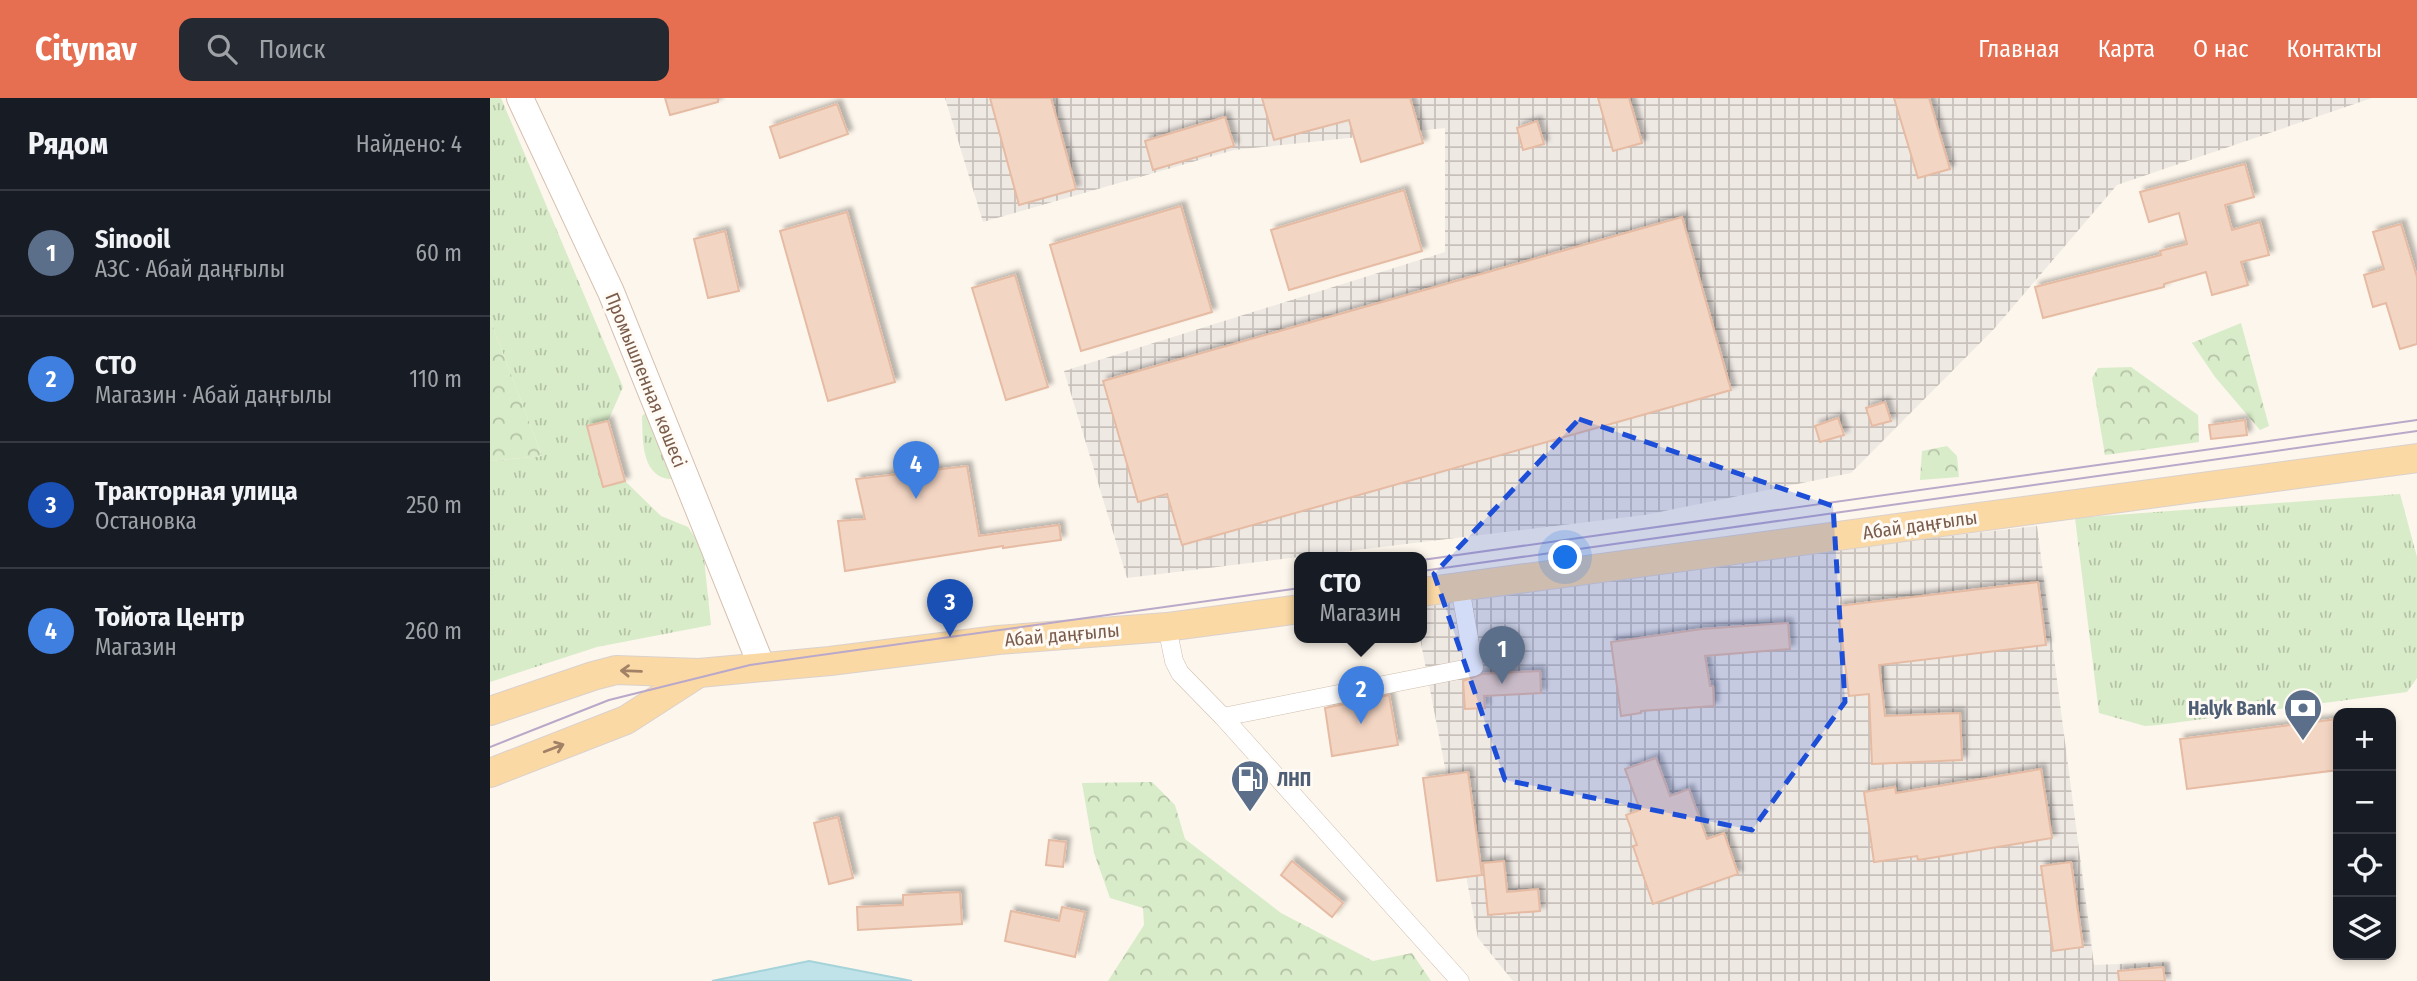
<!DOCTYPE html>
<html lang="ru">
<head>
<meta charset="utf-8">
<style>
  :root { --surface:#171b24; --page:#242831; --text:#f1f3f6; --muted:#9ea1a6; --line:#363941; --accent:#e76f51 }
  body { margin:0; font-family:"Fira Sans Condensed",sans-serif; background:var(--page); color:var(--text) }
  .controls { position:absolute; right:21px; bottom:21px; display:grid; overflow:hidden; border-radius:14px; box-shadow:0 4px 10px #0003 }
  .controls button { width:63px; height:63px; display:grid; place-items:center; padding:0; border:0; border-bottom:2px solid var(--line); background:var(--surface); color:var(--text); font:35px sans-serif }
  .you { position:absolute; left:1076px; top:460px; width:24px; height:24px; margin:-18px; border:5px solid #fff; border-radius:50%; background:#1a73e8; box-shadow:0 0 0 10px #1a73e833 }
  .badge { display:grid; place-items:center; width:46px; height:46px; border-radius:50%; background:var(--accent); color:#fff; font-size:23px; font-weight:700 }
  .pin { position:absolute; translate:-50% -58px; filter:drop-shadow(0 2px 4px #0008) }
  .pin::after { content:''; position:absolute; top:37px; width:24px; height:21px; background:inherit; clip-path:polygon(0 0,100% 0,50% 100%) }
  .popup { position:absolute; left:804px; top:454px; width:133px; height:91px; box-sizing:border-box; display:grid; place-content:center; border-radius:14px; background:var(--surface); filter:drop-shadow(0 2px 5px #0005); font-size:23px; white-space:nowrap; color:var(--muted) }
  .popup b { font-size:26px; color:var(--text) }
  .popup::after { content:''; position:absolute; left:50%; top:100%; margin-left:-14px; border:14px solid transparent; border-top-color:var(--surface) }
  .list { margin:0; padding:0; list-style:none }
  h2 { display:flex; justify-content:space-between; align-items:center; height:91px; margin:0; padding:0 28px; font-size:30px }
  h2 small { font-size:23px; font-weight:400; color:var(--muted) }
  .list li { display:grid; grid-template-columns:46px 1fr auto; gap:21px; align-items:center; box-sizing:border-box; height:126px; padding:0 28px; border-top:2px solid var(--line) }
  .list b { display:block; font-size:26px; white-space:nowrap }
  .list p { margin:0; font-size:23px; white-space:nowrap; color:var(--muted) }
  .list em { font-size:23px; font-style:normal; color:var(--muted) }
  .icon { flex:none; width:38px; height:38px; fill:none; stroke:currentColor; stroke-width:2; stroke-linecap:round; stroke-linejoin:round }
  .map { position:relative; flex:none; width:1927px; height:883px; overflow:hidden }
  header { display:flex; align-items:center; gap:42px; box-sizing:border-box; height:98px; padding:0 35px; background:var(--accent); color:#fff }
  header strong { font-size:33px }
  nav { display:flex; gap:38px; margin-inline-start:auto; font-size:24px }
  .search { width:490px; height:63px; background:var(--page); display:flex; align-items:center; gap:18px; box-sizing:border-box; padding:0 24px; border-radius:14px; color:var(--muted); font-size:26px }
  main { display:flex }
  aside { flex:1; background:var(--surface) }
  .map>svg:first-child { display:block }
  .industrial { fill:url(#industrial-grid) }
  .grass { fill:url(#grass-tufts) }
  .forest { fill:url(#forest-crowns) }
  .water { fill:#bfe3e8; stroke:#a5d3da; stroke-width:2 }
  .building { fill:#f3d5c3; stroke:#e6bba3; stroke-width:2; filter:url(#shadow) }
  .lines { fill:none; stroke-linecap:round; stroke-linejoin:round }
  .street-casing { stroke:#d1beb0; stroke-width:19 }
  .secondary-casing { stroke:#d6c0b0; stroke-width:28 }
  .primary-casing { stroke:#dad1cd; stroke-width:30 }
  .street { stroke:#fff; stroke-width:18 }
  .secondary { stroke:#fff; stroke-width:26 }
  .primary { stroke:#fbd9a5; stroke-width:28 }
  .tram { stroke:#b9a8c9; stroke-width:2 }
  .oneway { stroke:#a18267 }
  .marked { fill:#1d4ed8; fill-opacity:0.2; stroke:#1d4ed8; stroke-width:5; stroke-dasharray:14 9; stroke-linejoin:round }
  .labels { text-anchor:middle; dominant-baseline:central; stroke-width:6; stroke-linejoin:round; paint-order:stroke }
  .street-label { font-size:19px; fill:#7a5c4d; stroke:#fffaf3 }
  .service-label { font-size:19px; font-weight:bold; fill:#4e5e75; stroke:#fffaf3; text-anchor:end }
</style>
</head>
<body>
<header>
<strong>Citynav</strong>
<div class="search"><svg class="icon" aria-label="search" viewBox="0 0 24 24"><circle cx="10" cy="10" r="6"/><path d="M15 15l6 6"/></svg>Поиск</div>
<nav><a>Главная</a><a>Карта</a><a>О нас</a><a>Контакты</a></nav>
</header>
<main>
<aside>
<h2>Рядом<small>Найдено: 4</small></h2>
<ul class="list">
<li><span class="badge" style="background:#5c6f8a">1</span><div><b>Sinooil</b><p>АЗС · Абай даңғылы</p></div><em>60 m</em></li>
<li><span class="badge" style="background:#3f7fe0">2</span><div><b>СТО</b><p>Магазин · Абай даңғылы</p></div><em>110 m</em></li>
<li><span class="badge" style="background:#1a4fb4">3</span><div><b>Тракторная улица</b><p>Остановка</p></div><em>250 m</em></li>
<li><span class="badge" style="background:#3f7fe0">4</span><div><b>Тойота Центр</b><p>Магазин</p></div><em>260 m</em></li>
</ul>
</aside>
<div class="map">
<svg width="1927" height="883" viewBox="0 0 1927 883">
  <defs>
    <pattern id="industrial-grid" width="8" height="8" patternUnits="userSpaceOnUse" patternTransform="scale(1.75)"><rect width="8" height="8" fill="#efe9e4"/><path d="M0 4h8M4 0v8" fill="none" stroke="#c7c0bb"/></pattern>
    <pattern id="grass-tufts" width="24" height="20" patternUnits="userSpaceOnUse" patternTransform="scale(1.75)"><rect width="24" height="20" fill="#d8ecc9"/><path d="M3 7l-1-3M5 7V3M7 7l1-3M15 17l-1-3M17 17v-4M19 17l1-3" fill="none" stroke="#b4c2a5"/></pattern>
    <pattern id="forest-crowns" width="20" height="18" patternUnits="userSpaceOnUse" patternTransform="scale(1.75)"><rect width="20" height="18" fill="#d8ecc9"/><path d="M2 6a3 3 0 1 1 6 0M12 15a3 3 0 1 1 6 0" fill="none" stroke="#b4c2a5"/></pattern>
    <filter id="shadow"><feDropShadow dx="4.5" dy="-4.5" stdDeviation="2" flood-color="#0004"/></filter>
  </defs>
  <rect width="100%" height="100%" fill="#fdf6ec"/>
  <g class="industrial">
    <path d="M455 0H1882L1627 87 1504 231 1361 375 1155 417 637 480 574 273 955 154V30L744 52 493 124Z"/>
    <path d="M1547 428 1604 867 1680 864 1682 883H1023L988 840 930 540H932V509L1286 458Z"/>
  </g>
  <g class="grass">
    <path d="M0 0H11L133 289 118 323 97 329 113 388 135 383 171 418 198 429 213 451 221 527 107 549 0 584V363L52 358 0 221Z"/>
    <path d="M166 305 195 379C190 380 183 381 178 381 150 376 153 338 152 318Z"/>
    <path d="M1910 396 1927 459V580L1917 594 1668 627 1655 628 1609 615 1585 420Z"/>
  </g>
  <g class="forest">
    <path d="M0 221 52 358 0 363Z"/>
    <path d="M1751 225 1779 328 1770 332 1725 279 1702 245Z"/>
    <path d="M1641 269 1708 317 1709 344 1615 357 1602 280 1608 270Z"/>
    <path d="M1457 348 1467 358 1469 379 1430 382 1432 353Z"/>
    <path d="M662 684 685 707 695 741 791 815 883 863 922 855 941 883H618L654 827 653 810 620 800 604 755 592 685Z"/>
  </g>
  <path class="water" d="M319 863 422 883H222Z"/>
  <g class="building">
    <path d="M175 0H228V4L180 17Z"/>
    <path d="M500 0H561L586 91 529 107Z"/>
    <path d="M772 0H920L933 45 871 64 859 22 784 42Z"/>
    <path d="M1108 0H1139L1152 45 1123 53Z"/>
    <path d="M1404 0H1439L1460 71 1428 80Z"/>
    <path d="M347 6 358 36 290 60 280 29Z"/>
    <path d="M735 19 744 48 663 72 655 43Z"/>
    <path d="M1047 23 1054 46 1033 52 1027 30Z"/>
    <path d="M1755 66 1764 99 1735 107 1742 132 1770 124 1779 157 1751 164 1758 187 1722 197 1716 174 1674 186V189L1553 220 1545 189 1671 157 1670 153 1697 146 1689 115 1659 124 1650 94Z"/>
    <path d="M914 92 932 153 799 192 781 132Z"/>
    <path d="M691 108 722 214 591 253 560 147Z"/>
    <path d="M357 114 405 284 338 303 290 133Z"/>
    <path d="M1192 119 1241 292 692 447 677 396 648 404 613 283Z"/>
    <path d="M1911 126 1927 179V246L1910 251 1896 205 1883 209 1874 177 1894 171 1883 134Z"/>
    <path d="M235 133 249 193 218 200 204 141Z"/>
    <path d="M525 177 558 289 516 302 482 190Z"/>
    <path d="M1395 304 1401 323 1382 328 1376 310Z"/>
    <path d="M1348 320 1354 337 1330 344 1325 328Z"/>
    <path d="M1755 322 1757 337 1721 341 1719 327Z"/>
    <path d="M118 323 135 383 113 389 97 328Z"/>
    <path d="M477 368 489 438 569 427 571 442 513 450V448L355 473 348 423 375 421 366 381Z"/>
    <path d="M1548 484 1556 547 1389 567 1395 618 1470 615 1472 662 1382 666 1379 596 1359 598 1348 508Z"/>
    <path d="M1298 525 1300 551 1215 558 1220 588H1223L1224 608 1151 613V615L1131 618 1121 544 1212 531Z"/>
    <path d="M1050 573 1051 595 994 598 995 610 975 611 973 583 992 576Z"/>
    <path d="M899 597 908 647 842 658 835 610Z"/>
    <path d="M1848 621V672L1697 691 1690 641Z"/>
    <path d="M1166 660 1180 698 1199 691 1217 741 1234 735 1248 776 1163 806 1143 748 1147 747 1136 717 1150 712 1135 671Z"/>
    <path d="M1551 671 1562 740 1428 762 1427 758 1384 764 1374 694 1405 689 1406 695Z"/>
    <path d="M978 674 992 777 947 783 933 680Z"/>
    <path d="M348 719 363 780 339 786 324 725Z"/>
    <path d="M559 742 576 744 573 769 556 767Z"/>
    <path d="M802 763 853 805 842 819 791 777Z"/>
    <path d="M1014 763 1017 794 1048 791 1050 813 998 817 993 765Z"/>
    <path d="M1581 764 1593 849 1563 853 1551 768Z"/>
    <path d="M470 794 472 826 368 832 367 809 413 807V797Z"/>
    <path d="M572 809 595 814 585 859 515 843 521 813 569 823Z"/>
    <path d="M1673 869 1675 883H1629L1628 873Z"/>
  </g>
  <g class="lines">
    <defs>
      <g id="street">
        <path d="M677 529 684 563 690 575 733 619 970 883"/>
        <path d="M733 619 984 569 970 489"/>
      </g>
      <path id="secondary" d="M30 0 121 194 272 569"/>
      <g id="primary">
        <path d="M932 494 1927 360"/>
        <path d="M0 613 103 578 126 572 209 575 340 563 508 542 677 529 810 511"/>
        <path d="M0 675 136 622 209 575"/>
      </g>
    </defs>
    <use href="#street" class="street-casing"/>
    <use href="#secondary" class="secondary-casing"/>
    <use href="#primary" class="primary-casing"/>
    <use href="#street" class="street"/>
    <use href="#secondary" class="secondary"/>
    <use href="#primary" class="primary"/>
    <g class="tram">
      <path d="M932 462 1927 322"/>
      <path d="M932 473 1927 333"/>
      <path d="M0 649 119 602 260 567 810 490"/>
    </g>
  </g>
  <defs><path id="oneway-shaft" d="M-6 0H5M1.5-3L5.5 0L1.5 3" fill="none" stroke-width="1.6" stroke-linecap="round" stroke-linejoin="round" transform="scale(1.75)"/></defs>
  <g class="oneway">
    <use href="#oneway-shaft" transform="translate(141 573) rotate(-178)"/>
    <use href="#oneway-shaft" transform="translate(64 650) rotate(-21)"/>
  </g>
  <path class="marked" d="M1089 321 1343 408 1355 604 1262 732 1015 682 944 476Z"/>
  <defs>
    <symbol id="bank-pin" viewBox="-11 -11 22 30"><path d="M0 17L-7.5 6A9.5 9.5 0 1 1 7.5 6Z" fill="#5c6f8a" stroke="#fffaf3"/><path d="M-6-4H6V4H-6ZM0-2.3a2.3 2.3 0 1 0 0 4.6a2.3 2.3 0 1 0 0-4.6Z" fill="#fff"/></symbol>
    <symbol id="fuel-pin" viewBox="-11 -11 22 30"><path d="M0 17L-7.5 6A9.5 9.5 0 1 1 7.5 6Z" fill="#5c6f8a" stroke="#fffaf3"/><path d="M-5.5-6h7V0h2V4h1.3V-2.5L3-4.5l.8-.8L6-3V5H2.5V1h-1V6h-7ZM-4.2-4.7v3.2H.2V-4.7Z" fill="#fff"/></symbol>
  </defs>
  <g fill-rule="evenodd">
    <use href="#bank-pin" x="1791" y="588" width="44" height="60"/>
    <use href="#fuel-pin" x="738" y="659" width="44" height="60"/>
  </g>
  <g class="labels">
    <g class="street-label">
      <text transform="translate(156 282) rotate(68)">Промышленная көшесі</text>
      <text transform="translate(1430 427) rotate(-8)">Абай даңғылы</text>
      <text transform="translate(572 537) rotate(-5)">Абай даңғылы</text>
    </g>
    <g class="service-label">
      <text x="1786" y="610">Halyk Bank</text>
      <text x="787" y="681" text-anchor="start">ЛНП</text>
    </g>
  </g>
</svg>
<div class="controls">
<button>+</button>
<button>−</button>
<button><svg class="icon" aria-label="locate" viewBox="0 0 24 24"><circle cx="12" cy="12" r="6"/><path d="M12 2v4M12 18v4M2 12h4M18 12h4"/></svg></button>
<button><svg class="icon" aria-label="layers" viewBox="0 0 24 24"><path d="M12 4l9 5-9 5-9-5zM3 14l9 5 9-5"/></svg></button>
</div>
<div class="you"></div>
<div class="pin badge" style="left:1012px;top:586px;background:#5c6f8a">1</div>
<div class="pin badge" style="left:871px;top:626px;background:#3f7fe0">2</div>
<div class="popup"><b>СТО</b>Магазин</div>
<div class="pin badge" style="left:460px;top:539px;background:#1a4fb4">3</div>
<div class="pin badge" style="left:426px;top:401px;background:#3f7fe0">4</div>
</div>
</main>
</body>
</html>
